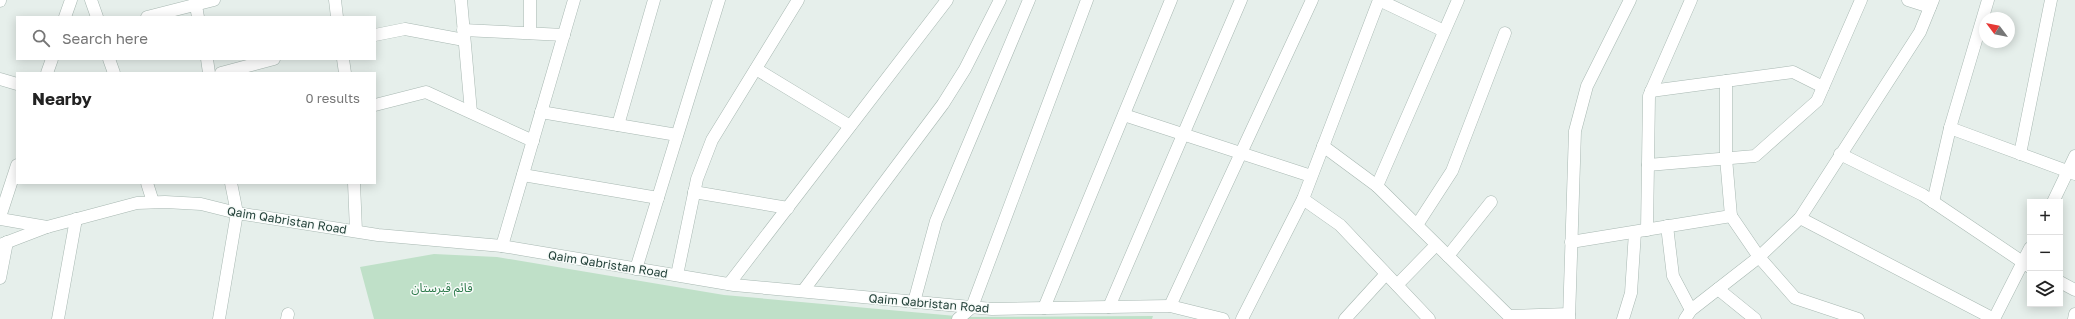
<!DOCTYPE html>
<html lang="en">
<head>
<meta charset="utf-8">
<style>
  :root { --surface:#fff; --page:#f2f2f2; --text:#222; --muted:#767676; --line:#e0e0e0 }
  body { margin:0; font-family:"Golos Text","Noto Sans Arabic",sans-serif; background:var(--page); color:var(--text) }
  .controls { position:absolute; right:12px; bottom:12px; display:grid; overflow:hidden; border-radius:0px; box-shadow:0 2px 10px #0003 }
  .controls button { width:36px; height:36px; display:grid; place-items:center; padding:0; border:0; border-bottom:1px solid var(--line); background:var(--surface); color:var(--text); font:20px sans-serif }
  .compass { position:absolute; left:1979px; top:12px; width:36px; height:36px; border-radius:50%; background:var(--surface); box-shadow:0 2px 10px #0003; rotate:302deg }
  .list { margin:0; padding:0; list-style:none }
  h2 { display:flex; justify-content:space-between; align-items:center; height:52px; margin:0; padding:0 16px; font-size:17px }
  h2 small { font-size:13px; font-weight:400; color:var(--muted) }
  .icon { flex:none; width:22px; height:22px; fill:none; stroke:currentColor; stroke-width:2; stroke-linecap:round; stroke-linejoin:round }
  .map { position:relative; flex:none; width:2075px; height:319px; overflow:hidden }
  .search { position:absolute; background:var(--surface); box-shadow:0 2px 10px #0003; left:16px; top:16px; width:360px; height:44px; display:flex; align-items:center; gap:10px; box-sizing:border-box; padding:0 14px; border-radius:0px; color:var(--muted); font-size:15px }
  .panel { position:absolute; background:var(--surface); box-shadow:0 2px 10px #0003; left:16px; top:72px; width:360px; height:112px; border-radius:0px }
  .map>svg:first-child { display:block }
  .green { fill:#bfe0c8 }
  .lines { fill:none; stroke-linecap:round; stroke-linejoin:round }
  .minor-casing { stroke:#a8b8b2; stroke-width:13 }
  .tertiary-casing { stroke:#a8b8b2; stroke-width:13 }
  .minor { stroke:#fff; stroke-width:12 }
  .tertiary { stroke:#fff; stroke-width:12 }
  .labels { text-anchor:middle; dominant-baseline:central; stroke-width:3; stroke-linejoin:round; paint-order:stroke }
  .street-label { font-size:12px; fill:#24423a; stroke:#f7fbf9 }
  .park-label { font-size:12px; fill:#2d7a4b; stroke:#f7fbf9 }
</style>
</head>
<body>
<div class="map">
<svg width="2075" height="319" viewBox="0 0 2075 319">
  <rect width="100%" height="100%" fill="#e6efeb"/>
  <path class="green" d="M434 254 497 257 724 295 967 317 1153 316 1152 319H374L360 267Z"/>
  <g class="lines">
    <defs>
      <g id="minor">
        <path d="M91 0 97 17"/>
        <path d="M195 0 198 17"/>
        <path d="M335 0 337 17"/>
        <path d="M461 0 471 112"/>
        <path d="M1379 0 1444 31"/>
        <path d="M1908 0 1930 7"/>
        <path d="M0 1V0"/>
        <path d="M65 17 71 0"/>
        <path d="M147 17 214 0"/>
        <path d="M463 30 564 35"/>
        <path d="M530 33V0"/>
        <path d="M375 35 405 29 464 40"/>
        <path d="M109 59 114 73"/>
        <path d="M207 59 209 73"/>
        <path d="M343 59 345 73"/>
        <path d="M756 69 850 126"/>
        <path d="M47 73 52 59"/>
        <path d="M221 73 274 59"/>
        <path d="M0 79 17 84"/>
        <path d="M1726 81V158L1731 216"/>
        <path d="M1651 91 1793 72 1823 87"/>
        <path d="M375 105 426 92 533 141"/>
        <path d="M541 112 677 135"/>
        <path d="M1124 115 1311 176"/>
        <path d="M618 125 654 0"/>
        <path d="M1950 128 2075 174"/>
        <path d="M1323 146 1377 186 1509 316 1569 314"/>
        <path d="M1840 154 1923 195 2030 267"/>
        <path d="M2020 154 2051 0"/>
        <path d="M1648 165 1755 156 1817 101 1861 0"/>
        <path d="M523 175 658 198"/>
        <path d="M147 183 153 202"/>
        <path d="M354 183 356 231"/>
        <path d="M1377 186 1458 0"/>
        <path d="M694 192 788 208"/>
        <path d="M1303 199 1340 225 1429 319"/>
        <path d="M1933 202 1950 128 1988 0"/>
        <path d="M2053 202 2075 156"/>
        <path d="M0 217 17 165"/>
        <path d="M1800 218 1994 319"/>
        <path d="M0 219 47 227"/>
        <path d="M1417 225 1452 171 1505 33"/>
        <path d="M1667 226 1673 276 1691 310"/>
        <path d="M1647 230 1649 96 1691 0"/>
        <path d="M1571 242 1731 216 1759 257 1795 298 1858 319"/>
        <path d="M502 246 574 0"/>
        <path d="M1448 256 1491 202"/>
        <path d="M636 269 719 0"/>
        <path d="M677 275 697 179 712 140 798 0"/>
        <path d="M0 278 7 242"/>
        <path d="M2060 282 2075 290"/>
        <path d="M729 284 947 0"/>
        <path d="M1397 285 1436 245"/>
        <path d="M1718 289 1755 319"/>
        <path d="M803 291 943 104 965 69 1000 0"/>
        <path d="M914 302 936 221 1029 0"/>
        <path d="M1170 306 1312 0"/>
        <path d="M1109 307 1241 0"/>
        <path d="M1044 308 1171 0"/>
        <path d="M58 319 76 219"/>
        <path d="M219 319 237 213 231 183"/>
        <path d="M287 319 288 314"/>
        <path d="M958 319 972 307 1087 0"/>
        <path d="M1242 319 1303 199 1379 0"/>
        <path d="M1345 319 1386 274"/>
        <path d="M1569 319 1575 131 1587 86 1630 0"/>
        <path d="M1623 319 1631 293 1635 232"/>
        <path d="M1685 319 1691 310 1759 257 1800 218 1920 32 1933 0"/>
        <path d="M1994 319 2030 248"/>
        <path d="M2074 319 2075 314"/>
      </g>
      <path id="tertiary" d="M0 245 47 227 137 203 165 202 201 204 237 213 378 235 502 246 734 285 992 309 1170 306 1223 319"/>
    </defs>
    <use href="#minor" class="minor-casing"/>
    <use href="#tertiary" class="tertiary-casing"/>
    <use href="#minor" class="minor"/>
    <use href="#tertiary" class="tertiary"/>
  </g>
  <g class="labels">
    <g class="street-label">
      <text transform="translate(287 220) rotate(9)">Qaim Qabristan Road</text>
      <text transform="translate(608 264) rotate(9)">Qaim Qabristan Road</text>
      <text transform="translate(929 303) rotate(5)">Qaim Qabristan Road</text>
    </g>
    <g class="park-label">
      <text x="442" y="287">قائم قبرستان</text>
    </g>
  </g>
</svg>
<div class="controls">
<button>+</button>
<button>−</button>
<button><svg class="icon" aria-label="layers" viewBox="0 0 24 24"><path d="M12 4l9 5-9 5-9-5zM3 14l9 5 9-5"/></svg></button>
</div>
<svg class="compass" viewBox="-18 -18 36 36"><path d="M0-13l5 13h-10z" fill="#e53935"/><path d="M0 13l5-13h-10z" fill="#767676"/></svg>
<div class="search"><svg class="icon" aria-label="search" viewBox="0 0 24 24"><circle cx="10" cy="10" r="6"/><path d="M15 15l6 6"/></svg>Search here</div>
<section class="panel">
<h2>Nearby<small>0 results</small></h2>
<ul class="list">
</ul>
</section>
</div>
</body>
</html>
